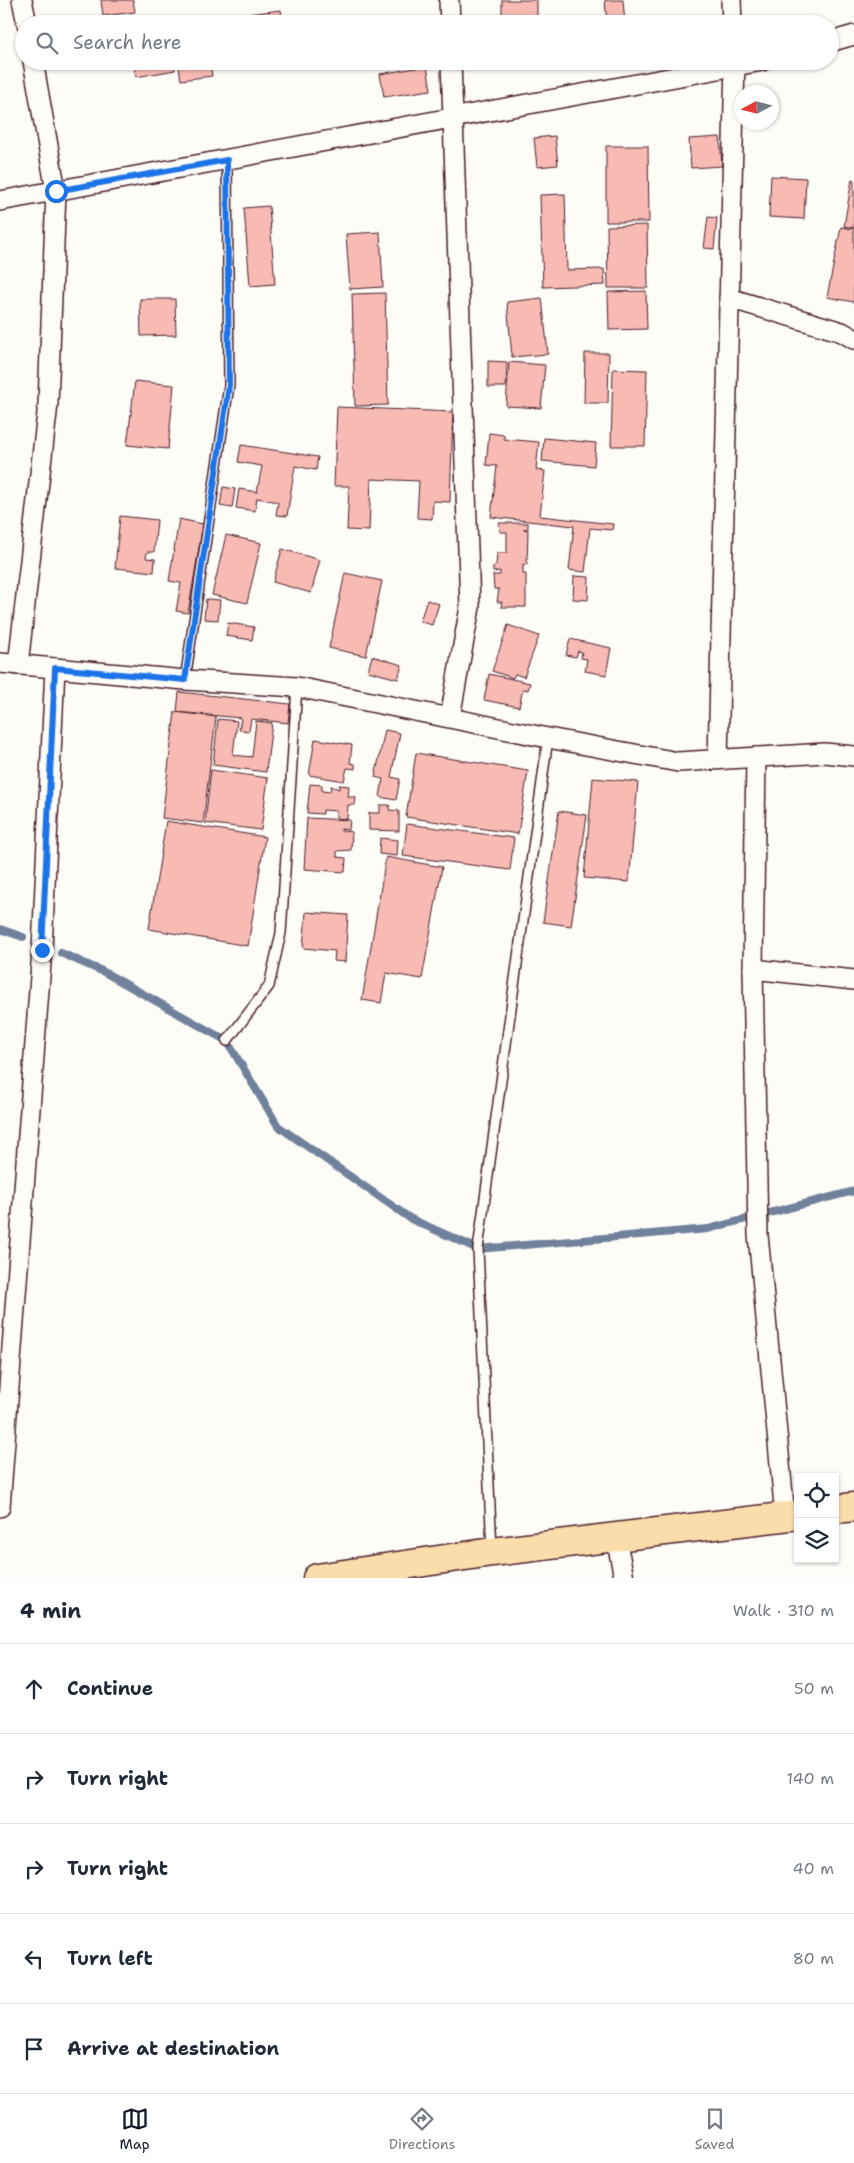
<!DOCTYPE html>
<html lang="en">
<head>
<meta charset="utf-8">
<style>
  :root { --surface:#fff; --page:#f2f2f3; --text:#1f2937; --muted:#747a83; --line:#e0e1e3; --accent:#111827 }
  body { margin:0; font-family:"Shantell Sans",sans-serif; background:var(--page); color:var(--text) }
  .controls { position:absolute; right:15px; bottom:15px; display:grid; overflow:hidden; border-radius:0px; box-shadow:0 1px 4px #0004 }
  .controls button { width:45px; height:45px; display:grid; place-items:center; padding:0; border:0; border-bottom:1px solid var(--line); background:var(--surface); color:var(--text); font:25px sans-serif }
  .compass { position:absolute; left:734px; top:85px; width:45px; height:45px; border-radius:50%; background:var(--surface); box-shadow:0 1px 4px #0004; rotate:263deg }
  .stop { position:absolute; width:15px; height:15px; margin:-11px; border:4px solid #1a73e8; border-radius:50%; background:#fff }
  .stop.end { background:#1a73e8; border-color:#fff; box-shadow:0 1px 5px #0008 }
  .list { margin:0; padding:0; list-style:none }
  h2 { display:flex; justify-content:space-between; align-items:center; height:65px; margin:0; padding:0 20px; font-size:21px }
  h2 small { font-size:16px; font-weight:400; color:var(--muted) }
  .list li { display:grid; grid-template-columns:32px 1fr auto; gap:15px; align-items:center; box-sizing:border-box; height:90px; padding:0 20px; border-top:1px solid var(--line) }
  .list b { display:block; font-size:19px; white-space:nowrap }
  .list em { font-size:16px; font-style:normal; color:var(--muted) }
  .icon { flex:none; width:28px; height:28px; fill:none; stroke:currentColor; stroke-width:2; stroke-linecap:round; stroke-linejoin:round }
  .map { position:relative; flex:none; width:854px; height:1578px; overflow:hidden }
  .search { position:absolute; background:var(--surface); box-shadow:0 1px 4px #0004; left:15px; right:15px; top:15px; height:55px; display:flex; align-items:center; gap:12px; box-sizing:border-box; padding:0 18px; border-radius:28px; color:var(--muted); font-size:19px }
  .sheet { height:515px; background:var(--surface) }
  nav { display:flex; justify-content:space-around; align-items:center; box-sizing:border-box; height:70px; border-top:1px solid var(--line); background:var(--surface); font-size:14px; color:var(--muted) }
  nav a { display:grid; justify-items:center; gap:2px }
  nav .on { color:var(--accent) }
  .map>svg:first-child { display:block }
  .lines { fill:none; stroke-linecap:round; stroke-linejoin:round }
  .stream { stroke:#70819c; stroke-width:8 }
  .building { fill:#f7bbb4; stroke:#4a1f2b }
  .service-casing { stroke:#4a1f2b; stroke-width:12 }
  .minor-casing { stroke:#4a1f2b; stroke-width:22 }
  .primary-casing { stroke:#4a1f2b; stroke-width:31 }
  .service { stroke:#fdfcf7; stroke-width:9 }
  .minor { stroke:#fdfcf7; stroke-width:19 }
  .primary { stroke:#fbdcab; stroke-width:28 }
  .route { stroke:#1a73e8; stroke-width:6 }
</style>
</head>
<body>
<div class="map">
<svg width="854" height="1578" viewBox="0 0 854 1578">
  <rect width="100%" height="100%" fill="#fdfcf7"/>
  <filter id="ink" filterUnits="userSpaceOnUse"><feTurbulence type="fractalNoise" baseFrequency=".02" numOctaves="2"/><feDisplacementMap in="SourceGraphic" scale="10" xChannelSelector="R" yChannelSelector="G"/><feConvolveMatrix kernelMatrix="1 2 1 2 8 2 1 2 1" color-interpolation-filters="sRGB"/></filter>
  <g filter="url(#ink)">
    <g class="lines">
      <g class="stream">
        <path d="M0 929 23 937"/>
        <path d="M61 953 104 972 227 1041 278 1126 411 1219 478 1249 708 1229 854 1191"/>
      </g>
    </g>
    <g class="building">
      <path d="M101 0H133L135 12 103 16Z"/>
      <rect x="502" y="0" width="35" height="24"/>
      <path d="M605 0H623L625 24H607Z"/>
      <path d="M281 10 283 24H248L247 14Z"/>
      <path d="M133 61H174L175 70 136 77Z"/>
      <path d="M178 61H210L212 76 181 80Z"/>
      <path d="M252 61H281L252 64Z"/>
      <path d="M427 66 431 90 384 97 380 74Z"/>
      <path d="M555 136 558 165 537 167 534 138Z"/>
      <path d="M720 137 722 166 691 168 689 139Z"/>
      <path d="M606 146H648L649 222H606Z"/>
      <path d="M771 176 806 178 804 219 769 217Z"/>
      <path d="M852 179 854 180V228L844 226Z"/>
      <path d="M565 194 567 270 604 269 605 285 543 287 540 195Z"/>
      <path d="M269 206 275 284 250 286 244 208Z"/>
      <path d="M708 217 717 218 714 249 704 248Z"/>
      <path d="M647 225 648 288H608L607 226Z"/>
      <path d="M841 227 854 229V302L827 297Z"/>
      <path d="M380 232 383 287 350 289 346 234Z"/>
      <path d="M646 291 647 329 609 330 608 292Z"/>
      <path d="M385 293 388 405 355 406 352 294Z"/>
      <path d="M542 298 548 354 512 357 507 302Z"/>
      <path d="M140 299H175L176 335 141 336Z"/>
      <path d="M585 353H609L608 403H584Z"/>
      <path d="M488 361 507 362 506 387H488Z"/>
      <path d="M509 362 545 365 541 408 506 406Z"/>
      <path d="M613 369 647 370 645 446H611Z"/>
      <path d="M135 381 174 385 168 449 127 445Z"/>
      <path d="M337 407 453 412 450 502 433 501 432 519 417 518 419 481 371 479 369 531 347 530 349 486H334Z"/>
      <path d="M489 433 504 435V439L539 442 536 470 545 471 540 516 613 524 612 530 590 528 585 572 569 570 574 526 491 517 497 466 486 465Z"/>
      <path d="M544 438 596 443 594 466 542 461Z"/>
      <path d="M241 445 318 457 316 470 295 466 287 516 276 515 278 502 257 498 255 511 236 508 239 489 257 492 262 466 238 462Z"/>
      <path d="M223 487 235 489 232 508 220 506Z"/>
      <path d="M120 516 157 520 154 552H147L146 558 155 559 154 572 115 568Z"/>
      <path d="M179 519 203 524 188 613 176 611 181 583 169 581Z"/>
      <path d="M499 523H528V529H523L528 530 527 565 523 564V574H526V607H501L502 602H497L499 589H494L493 575H500V571L493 572V567L496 565 497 553H507V532H500Z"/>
      <path d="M226 535 261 543 247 603 212 595Z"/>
      <path d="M282 549 320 560 311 593 273 582Z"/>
      <path d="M345 573 382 581 366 656 329 648Z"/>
      <path d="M574 576 589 577 588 600 573 599Z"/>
      <path d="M206 599 220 600 218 620 204 619Z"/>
      <path d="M427 600 439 604 432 625 420 621Z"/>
      <path d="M228 623 254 627 252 640 226 636Z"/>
      <path d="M508 625 539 636 524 677 515 674 513 678 492 671Z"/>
      <path d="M570 639 611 648 606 675 585 671 587 659 581 658 582 652 578 651 576 657 566 655Z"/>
      <path d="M372 656 402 665 398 679 368 671Z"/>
      <path d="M489 674 530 683 528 690 523 689 519 707 484 700Z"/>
      <path d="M179 692 290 704 288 723 251 719 249 731 239 730 241 718 177 712Z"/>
      <path d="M175 712 216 717 203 823 162 818Z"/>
      <path d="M218 719 237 721 233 755 252 757 256 721 272 723 266 772 213 765Z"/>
      <path d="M385 730 400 733 391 777 400 779 396 800 380 797 383 779 375 777Z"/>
      <path d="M315 739 352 745 350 763 355 764V769L347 768 344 781 309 775Z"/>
      <path d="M416 753 528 771 518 834 406 817Z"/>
      <path d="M211 770 268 778 261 830 205 823Z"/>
      <path d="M593 778 638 782 629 882 584 878Z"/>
      <path d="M310 784 322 785V791L330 792 331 786 339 789V785L349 786 348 797H356L355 805H348L347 819 336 818V811L323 810V814L307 813Z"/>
      <path d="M380 805H390L389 810 399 811V831L369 830V813H380Z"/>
      <path d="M559 811 587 815 571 926 543 922Z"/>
      <path d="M307 818 350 820 349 830 341 829V831L352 832 351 850 337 851V857L346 858 345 872 304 869Z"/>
      <path d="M166 821 265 837 248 946 149 929Z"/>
      <path d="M407 824 514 838 510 870 403 856Z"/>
      <path d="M380 838 398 840 397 856 379 854Z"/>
      <path d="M386 857 442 867 422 979 386 973 381 1003 362 1000Z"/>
      <path d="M306 912 348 915 345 962 334 961 335 951 303 948Z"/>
    </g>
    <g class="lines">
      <defs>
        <g id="service">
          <path d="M185 680 229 385 227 160"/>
          <path d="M227 1041 269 986 281 933 297 687"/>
          <path d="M492 1550 478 1249 548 738"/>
        </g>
        <g id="minor">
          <path d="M22 0 27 24"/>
          <path d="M449 0 450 24"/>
          <path d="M731 0 732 24"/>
          <path d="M830 42 854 35"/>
          <path d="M0 201 762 61"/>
          <path d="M729 298 842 332 854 339"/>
          <path d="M0 663 185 680 297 687 548 738 678 762 825 753 854 756"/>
          <path d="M18 665 48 404 56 191 33 61"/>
          <path d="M450 717 470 607 451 61"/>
          <path d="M756 757 753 969 758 1235 785 1516"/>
          <path d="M718 759 735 61"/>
          <path d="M753 969 854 980"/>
          <path d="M0 1507 42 950 55 668"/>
          <path d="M616 1537 624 1578"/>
        </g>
        <g id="primary">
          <path d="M835 1509 854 1507"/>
          <path d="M317 1578 492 1552 798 1515"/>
        </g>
      </defs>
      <use href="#service" class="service-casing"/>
      <use href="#minor" class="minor-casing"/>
      <use href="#primary" class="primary-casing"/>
      <use href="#service" class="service"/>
      <use href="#minor" class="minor"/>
      <use href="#primary" class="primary"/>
    </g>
  </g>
  <g class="lines" filter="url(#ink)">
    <path class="route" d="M42 950 55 668 185 680 229 385 227 160 56 191"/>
  </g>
</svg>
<div class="controls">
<button><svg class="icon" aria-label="locate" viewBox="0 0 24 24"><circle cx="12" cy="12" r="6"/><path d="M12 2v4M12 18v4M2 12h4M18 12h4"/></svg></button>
<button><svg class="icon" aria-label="layers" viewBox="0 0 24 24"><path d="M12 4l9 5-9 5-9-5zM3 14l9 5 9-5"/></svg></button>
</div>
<svg class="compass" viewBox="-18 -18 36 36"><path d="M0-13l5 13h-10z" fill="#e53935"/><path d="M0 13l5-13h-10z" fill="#747a83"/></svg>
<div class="stop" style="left:56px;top:191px"></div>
<div class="stop end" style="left:42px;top:950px"></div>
<div class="search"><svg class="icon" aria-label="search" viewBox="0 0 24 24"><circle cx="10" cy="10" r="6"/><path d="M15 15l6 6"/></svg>Search here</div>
</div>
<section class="sheet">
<h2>4 min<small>Walk · 310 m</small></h2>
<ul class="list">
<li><svg class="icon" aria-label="ahead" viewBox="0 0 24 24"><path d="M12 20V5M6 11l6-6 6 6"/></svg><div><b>Continue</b></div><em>50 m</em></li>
<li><svg class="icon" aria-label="right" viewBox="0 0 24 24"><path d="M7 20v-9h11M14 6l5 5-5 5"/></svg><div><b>Turn right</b></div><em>140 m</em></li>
<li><svg class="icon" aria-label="right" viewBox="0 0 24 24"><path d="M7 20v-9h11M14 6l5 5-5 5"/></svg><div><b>Turn right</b></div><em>40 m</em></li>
<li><svg class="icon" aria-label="left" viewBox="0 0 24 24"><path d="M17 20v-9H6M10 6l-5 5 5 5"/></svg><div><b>Turn left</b></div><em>80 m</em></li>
<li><svg class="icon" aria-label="arrive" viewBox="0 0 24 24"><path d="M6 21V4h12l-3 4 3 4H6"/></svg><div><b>Arrive at destination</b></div></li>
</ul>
</section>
<nav>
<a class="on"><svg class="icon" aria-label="map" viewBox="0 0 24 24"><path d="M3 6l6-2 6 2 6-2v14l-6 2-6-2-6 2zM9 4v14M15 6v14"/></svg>Map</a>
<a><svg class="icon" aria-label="directions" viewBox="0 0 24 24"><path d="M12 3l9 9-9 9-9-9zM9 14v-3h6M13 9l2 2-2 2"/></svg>Directions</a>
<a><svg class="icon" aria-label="saved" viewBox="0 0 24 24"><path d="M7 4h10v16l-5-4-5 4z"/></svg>Saved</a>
</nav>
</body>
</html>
